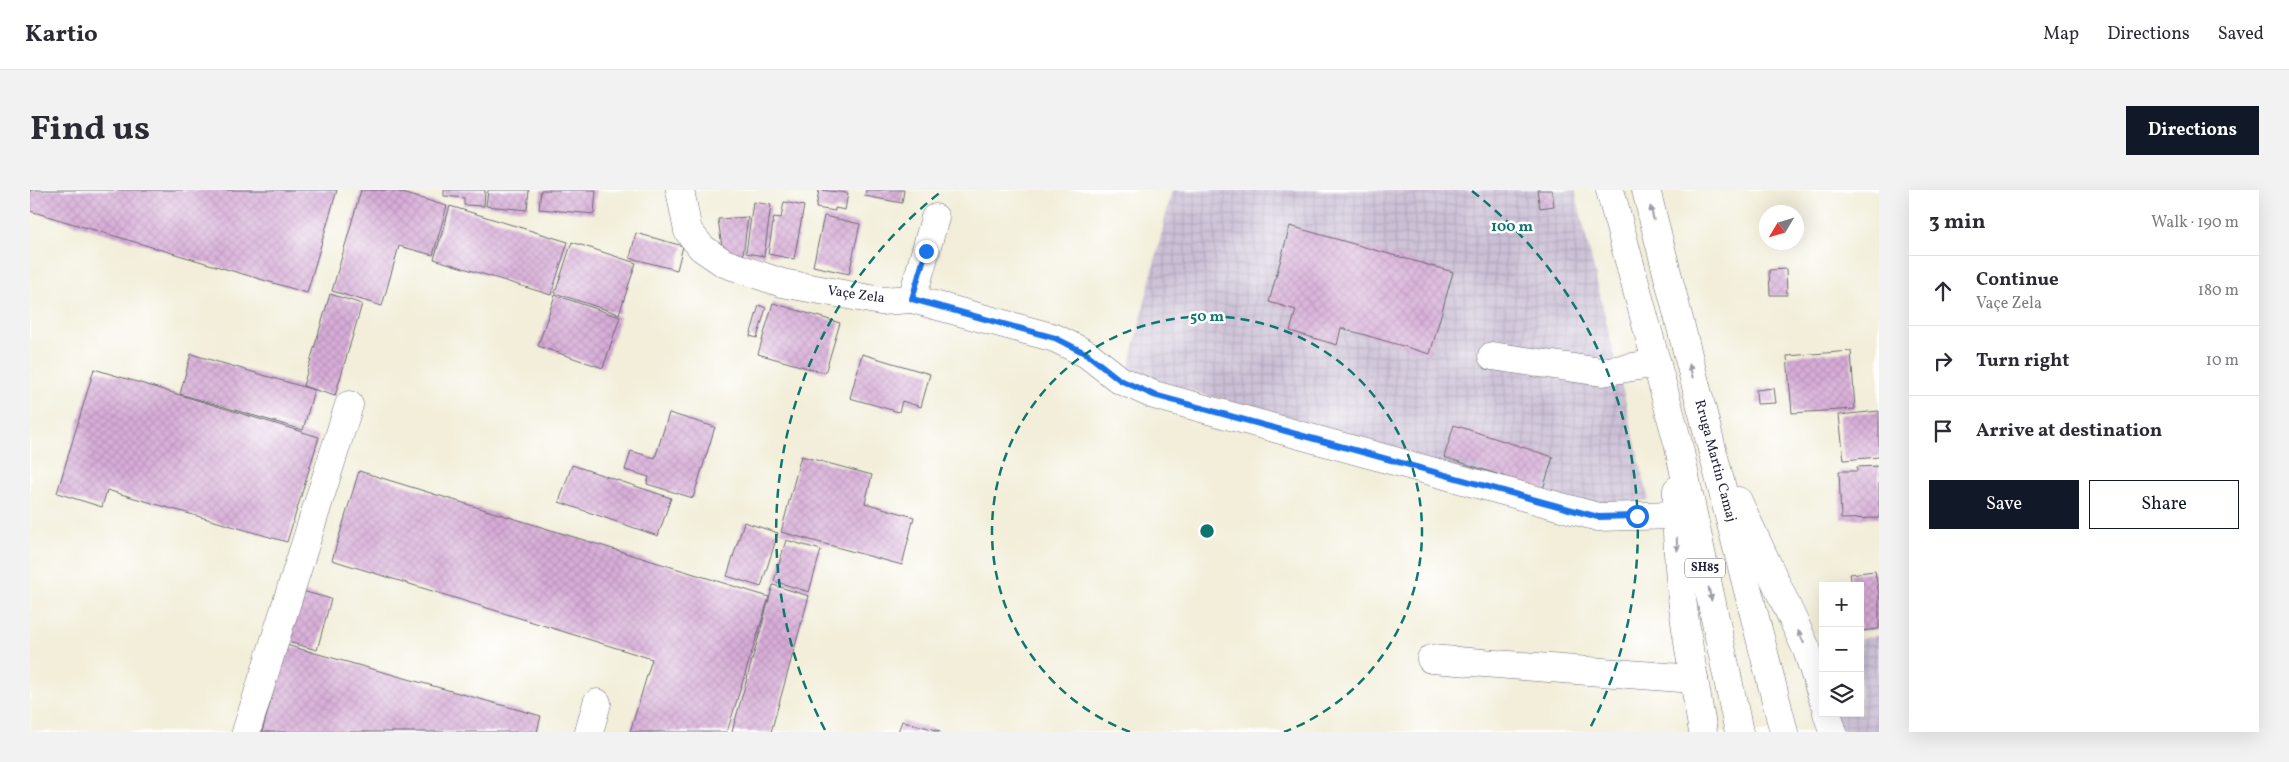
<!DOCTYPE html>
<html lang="en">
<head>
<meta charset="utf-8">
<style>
  :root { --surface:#fff; --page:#f2f2f3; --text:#2b2b33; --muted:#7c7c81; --line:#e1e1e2; --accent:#111827 }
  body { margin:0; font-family:Vollkorn,serif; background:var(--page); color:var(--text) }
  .controls { position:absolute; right:15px; bottom:15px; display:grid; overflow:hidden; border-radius:0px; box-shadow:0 5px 20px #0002 }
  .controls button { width:45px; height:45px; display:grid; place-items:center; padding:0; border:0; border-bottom:1px solid var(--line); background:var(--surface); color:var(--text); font:25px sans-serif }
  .compass { position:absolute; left:1729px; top:15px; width:45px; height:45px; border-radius:50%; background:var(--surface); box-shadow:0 5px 20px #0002; rotate:232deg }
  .stop { position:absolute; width:15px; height:15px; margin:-11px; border:4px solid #1a73e8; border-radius:50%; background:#fff }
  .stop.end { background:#1a73e8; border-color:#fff; box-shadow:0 1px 5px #0008 }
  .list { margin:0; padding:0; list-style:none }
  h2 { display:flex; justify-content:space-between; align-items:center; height:65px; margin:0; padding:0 20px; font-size:21px }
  h2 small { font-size:16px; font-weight:400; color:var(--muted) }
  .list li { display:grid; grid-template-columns:32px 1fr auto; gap:15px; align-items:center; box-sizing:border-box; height:70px; padding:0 20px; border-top:1px solid var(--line) }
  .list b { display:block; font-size:19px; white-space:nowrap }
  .list p { margin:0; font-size:16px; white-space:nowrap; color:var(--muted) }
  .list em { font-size:16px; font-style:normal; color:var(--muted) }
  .actions { display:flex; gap:10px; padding:15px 20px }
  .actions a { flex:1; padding:11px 0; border:1px solid var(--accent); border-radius:0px; text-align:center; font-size:18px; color:var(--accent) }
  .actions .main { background:var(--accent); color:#fff }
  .icon { flex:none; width:28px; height:28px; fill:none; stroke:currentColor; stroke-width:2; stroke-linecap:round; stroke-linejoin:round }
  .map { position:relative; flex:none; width:1849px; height:542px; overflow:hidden; border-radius:0px }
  header { display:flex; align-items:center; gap:30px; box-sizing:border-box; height:70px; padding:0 25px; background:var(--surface); border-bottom:1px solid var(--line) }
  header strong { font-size:24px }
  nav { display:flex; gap:28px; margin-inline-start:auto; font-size:18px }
  .intro { display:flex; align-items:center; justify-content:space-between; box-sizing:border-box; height:120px; padding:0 30px }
  h1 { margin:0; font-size:35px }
  .button { padding:12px 22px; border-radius:0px; background:var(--accent); color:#fff; font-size:18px; font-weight:700 }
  main { display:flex; gap:30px; padding:0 30px }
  aside { flex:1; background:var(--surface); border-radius:0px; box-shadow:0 5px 20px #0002 }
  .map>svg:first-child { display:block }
  .industrial { fill:url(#industrial-grid) }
  .building { fill:url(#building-cross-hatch) }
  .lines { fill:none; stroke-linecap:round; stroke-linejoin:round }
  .minor-casing { stroke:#6b6972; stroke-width:29 }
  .highway-casing { stroke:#6b6972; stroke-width:29 }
  .minor { stroke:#fff; stroke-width:28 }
  .highway { stroke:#fff; stroke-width:28 }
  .oneway { fill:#9c9ca7 }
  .route { stroke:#1a73e8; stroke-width:6 }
  .ring { fill:none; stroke:#0f766e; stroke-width:2.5; stroke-dasharray:9 6 }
  .labels { text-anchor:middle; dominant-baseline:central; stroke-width:5; stroke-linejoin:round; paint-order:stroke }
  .shield { fill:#fff; stroke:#646476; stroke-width:1 }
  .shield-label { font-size:12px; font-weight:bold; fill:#22223b }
  .street-label { font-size:14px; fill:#22223b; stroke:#fff }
  .centre { fill:#0f766e; stroke:#fff; stroke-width:2.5 }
  .ring-label { font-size:15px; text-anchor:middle; font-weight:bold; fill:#0f766e; stroke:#fff; stroke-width:5; stroke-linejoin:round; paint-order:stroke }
</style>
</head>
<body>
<header>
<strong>Kartio</strong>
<nav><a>Map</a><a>Directions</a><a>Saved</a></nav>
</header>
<div class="intro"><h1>Find us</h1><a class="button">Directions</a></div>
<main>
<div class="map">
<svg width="1849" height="542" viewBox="0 0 1849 542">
  <defs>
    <pattern id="industrial-grid" width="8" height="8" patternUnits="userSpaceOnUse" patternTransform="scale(1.25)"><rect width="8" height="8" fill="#cbbfd5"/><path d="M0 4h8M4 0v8" fill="none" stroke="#aea4b8"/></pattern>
    <pattern id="building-cross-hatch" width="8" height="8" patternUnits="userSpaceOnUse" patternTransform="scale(1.25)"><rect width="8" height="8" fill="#d7acd7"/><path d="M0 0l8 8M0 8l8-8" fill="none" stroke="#b894b9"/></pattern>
  </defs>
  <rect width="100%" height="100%" fill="#fff"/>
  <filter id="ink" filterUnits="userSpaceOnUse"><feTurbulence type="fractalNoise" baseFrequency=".02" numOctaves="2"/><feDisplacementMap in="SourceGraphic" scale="10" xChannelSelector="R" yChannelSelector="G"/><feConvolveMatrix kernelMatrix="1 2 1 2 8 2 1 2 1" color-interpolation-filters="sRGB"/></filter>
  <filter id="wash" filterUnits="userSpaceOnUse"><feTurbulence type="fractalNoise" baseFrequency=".0096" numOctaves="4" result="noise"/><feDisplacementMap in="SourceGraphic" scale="20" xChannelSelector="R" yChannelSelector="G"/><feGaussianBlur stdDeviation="1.12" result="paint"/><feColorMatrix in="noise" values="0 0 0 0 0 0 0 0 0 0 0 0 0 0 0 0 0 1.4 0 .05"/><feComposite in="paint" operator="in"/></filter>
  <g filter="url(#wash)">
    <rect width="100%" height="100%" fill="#f2eed9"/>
    <g class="industrial">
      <path d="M1142 0H1545L1619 310 1570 318 1443 285 1098 182Z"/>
      <path d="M1849 445V542H1803L1797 523H1830V449Z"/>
    </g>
    <g id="blocks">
      <g class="building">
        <path d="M0 0H307L277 103 0 21Z"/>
        <path d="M331 0H362L417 16 403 65 369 56 352 116 302 101Z"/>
        <path d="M414 0H455L454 16 434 15V8L414 6Z"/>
        <path d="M458 0H499L497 20 456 16Z"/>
        <path d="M511 0H566L564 24 509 19Z"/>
        <path d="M789 0 818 3 815 20 805 18V21L786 18Z"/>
        <path d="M836 0H874L872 13 835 6Z"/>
        <path d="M1507 0H1522L1524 16 1510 18Z"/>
        <path d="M723 12 741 15 734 66 716 63Z"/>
        <path d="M754 12 774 16 764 69 738 64 744 27 751 28Z"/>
        <path d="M420 16 538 52 521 105 404 69Z"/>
        <path d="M794 26 830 34 819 84 783 76Z"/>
        <path d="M718 27 713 66 693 64 688 29Z"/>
        <path d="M1260 36 1423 82 1400 164 1311 138 1307 155 1260 141 1266 120 1239 112Z"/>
        <path d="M606 43 653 56 647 80 600 68Z"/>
        <path d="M542 52 606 73 589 124 525 103Z"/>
        <path d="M1756 79 1757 105H1740L1739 80Z"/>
        <path d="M300 104 332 114 305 206 273 196Z"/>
        <path d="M525 105 590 127 573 178 508 156Z"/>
        <path d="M743 113 810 133 795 183 728 164Z"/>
        <path d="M729 115 736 118 727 148 720 146Z"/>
        <path d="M1821 161 1825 219 1762 223 1757 166Z"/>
        <path d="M161 164 284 200 273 240 150 204Z"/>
        <path d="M832 164 900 184 891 217 872 211 869 222 820 208Z"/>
        <path d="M64 179 289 247 257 352 77 300 72 317 27 303Z"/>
        <path d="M1744 198 1746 213 1727 214 1726 200Z"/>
        <path d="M1849 221V267L1814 270 1809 225Z"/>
        <path d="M639 223 685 237 663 308 617 294 619 287 595 280 601 261 625 268Z"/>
        <path d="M1424 235 1523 267 1513 299 1414 267Z"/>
        <path d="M771 266 842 285 835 313 884 327 872 375 751 342Z"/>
        <path d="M542 275 641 308 628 346 529 312Z"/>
        <path d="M1849 276V328L1811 329 1809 281H1827V277Z"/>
        <path d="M329 281 739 407 697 542H600L622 469 302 370Z"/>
        <path d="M714 332 748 343 731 397 697 386Z"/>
        <path d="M756 350 791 360 779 402 744 391Z"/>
        <path d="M1845 381 1849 406V439L1830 441V396H1822L1820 384Z"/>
        <path d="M743 395 779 406 741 542H702Z"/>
        <path d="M272 401 301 409 287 460 258 452Z"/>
        <path d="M256 455 511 526 507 542H232Z"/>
        <path d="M872 531 910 541 909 542H868Z"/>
      </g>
    </g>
  </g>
  <g filter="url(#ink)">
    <use href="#blocks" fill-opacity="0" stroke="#6b6972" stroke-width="1"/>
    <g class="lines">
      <defs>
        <g id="minor">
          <path d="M650 0 658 41 672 58 694 73 752 93 851 111 882 109 1025 148 1057 164 1090 190 1124 205 1568 327 1646 325"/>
          <path d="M882 109 905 28"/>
          <path d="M1462 166 1572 182 1627 173"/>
          <path d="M1401 469 1664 489"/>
          <path d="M216 542 319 215"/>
          <path d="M559 542 567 513"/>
        </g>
        <g id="highway">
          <path d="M1580 0 1648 253 1709 542"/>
          <path d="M1616 0 1754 542"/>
          <path d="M1647 300C1644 382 1659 461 1673 542"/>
          <path d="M1708 311 1777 460 1793 509"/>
          <path d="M1797 523 1803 542"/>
        </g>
      </defs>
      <use href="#minor" class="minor-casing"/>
      <use href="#highway" class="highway-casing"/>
      <use href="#minor" class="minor"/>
      <use href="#highway" class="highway"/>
    </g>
    <defs><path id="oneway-solid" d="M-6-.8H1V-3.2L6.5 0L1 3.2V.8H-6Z" transform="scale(1.25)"/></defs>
    <g class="oneway">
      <use href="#oneway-solid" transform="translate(1622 23) rotate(-104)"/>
      <use href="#oneway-solid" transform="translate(1661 181) rotate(-104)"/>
      <use href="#oneway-solid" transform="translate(1647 354) rotate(87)"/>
      <use href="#oneway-solid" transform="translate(1680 404) rotate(78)"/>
      <use href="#oneway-solid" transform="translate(1771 447) rotate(-115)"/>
    </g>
  </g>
  <g class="lines" filter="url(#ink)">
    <path class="route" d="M896 61 882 109 1025 148 1057 164 1090 190 1124 205 1568 327 1607 326"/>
  </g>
  <g class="ring">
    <path d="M1100 542A215 215 0 1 1 1254 542"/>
    <path d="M795 540A431 431 0 0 1 912 1M1442 1A431 431 0 0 1 1559 540"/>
  </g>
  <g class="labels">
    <rect class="shield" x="1655" y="368.5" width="40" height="19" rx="4"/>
    <g class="shield-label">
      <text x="1675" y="378">SH85</text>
    </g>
    <g class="street-label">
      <text transform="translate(826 105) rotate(8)">Vaçe Zela</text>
      <text transform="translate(1685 271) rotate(75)">Rruga Martin Camaj</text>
    </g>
  </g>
  <circle cx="1177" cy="341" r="8" class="centre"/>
  <g class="ring-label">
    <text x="1482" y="41">100 m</text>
    <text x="1177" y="131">50 m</text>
  </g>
</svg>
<div class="controls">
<button>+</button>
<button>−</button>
<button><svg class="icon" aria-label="layers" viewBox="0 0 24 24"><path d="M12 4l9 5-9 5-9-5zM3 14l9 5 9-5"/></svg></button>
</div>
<svg class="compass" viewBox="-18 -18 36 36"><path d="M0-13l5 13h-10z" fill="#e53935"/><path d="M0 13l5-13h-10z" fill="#7c7c81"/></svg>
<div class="stop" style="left:1607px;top:326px"></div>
<div class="stop end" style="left:896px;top:61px"></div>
</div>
<aside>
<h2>3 min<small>Walk · 190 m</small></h2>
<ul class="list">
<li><svg class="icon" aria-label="ahead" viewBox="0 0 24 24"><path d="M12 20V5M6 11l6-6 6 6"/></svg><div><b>Continue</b><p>Vaçe Zela</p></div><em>180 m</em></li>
<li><svg class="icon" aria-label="right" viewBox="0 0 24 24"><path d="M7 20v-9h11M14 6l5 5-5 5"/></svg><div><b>Turn right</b></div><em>10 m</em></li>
<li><svg class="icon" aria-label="arrive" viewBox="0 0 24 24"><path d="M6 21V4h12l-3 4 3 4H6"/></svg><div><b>Arrive at destination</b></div></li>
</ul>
<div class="actions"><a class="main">Save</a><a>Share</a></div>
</aside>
</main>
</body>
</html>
